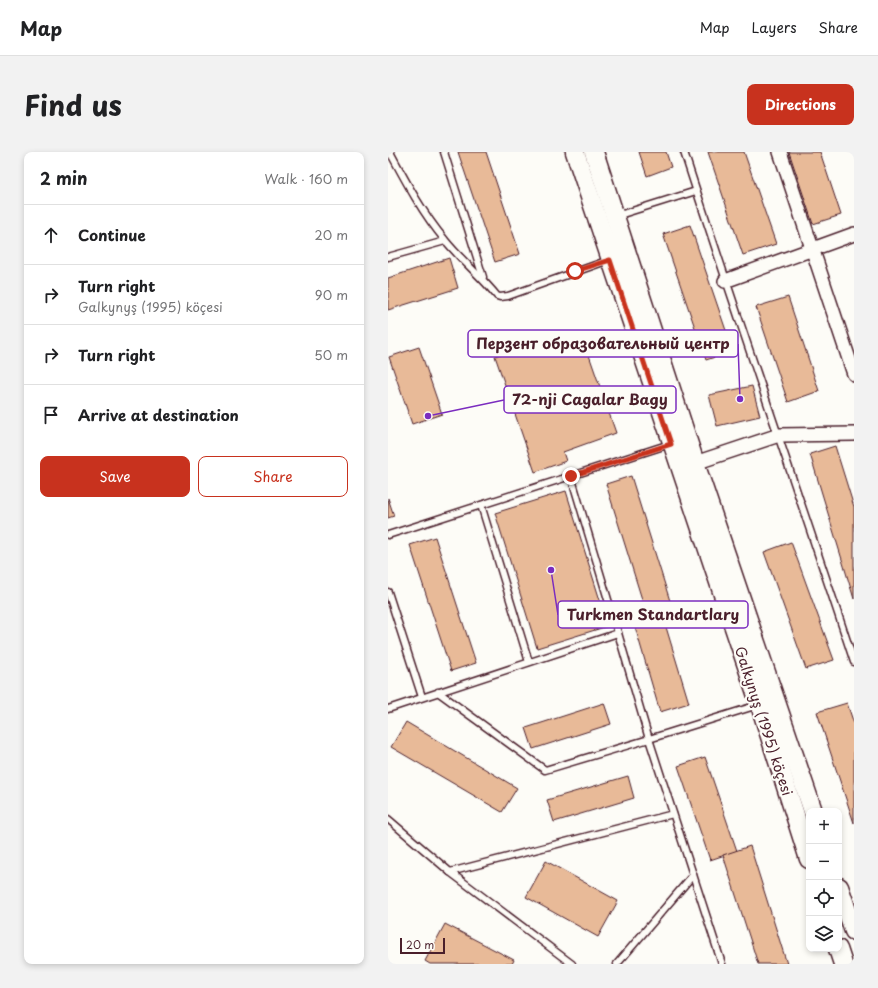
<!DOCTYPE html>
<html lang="en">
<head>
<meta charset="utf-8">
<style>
  :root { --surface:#fff; --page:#f2f2f2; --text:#202124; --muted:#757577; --line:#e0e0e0; --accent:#c8321e }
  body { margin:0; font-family:"Playpen Sans",sans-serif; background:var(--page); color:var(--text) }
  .controls { position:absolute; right:12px; bottom:12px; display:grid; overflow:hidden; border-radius:8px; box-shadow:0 2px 6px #0003 }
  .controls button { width:36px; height:36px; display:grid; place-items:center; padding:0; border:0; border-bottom:1px solid var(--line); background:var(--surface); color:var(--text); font:20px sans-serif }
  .scale { position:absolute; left:12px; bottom:10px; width:45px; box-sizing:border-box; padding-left:4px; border:2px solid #4a1f2b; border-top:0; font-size:11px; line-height:14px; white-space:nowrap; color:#4a1f2b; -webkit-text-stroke:3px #fdfcf7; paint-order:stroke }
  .stop { position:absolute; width:12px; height:12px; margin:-9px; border:3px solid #c8321e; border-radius:50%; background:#fff }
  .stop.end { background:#c8321e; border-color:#fff; box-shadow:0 1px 4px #0008 }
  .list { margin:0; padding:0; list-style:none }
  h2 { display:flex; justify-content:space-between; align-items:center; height:52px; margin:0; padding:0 16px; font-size:17px }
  h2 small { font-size:13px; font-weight:400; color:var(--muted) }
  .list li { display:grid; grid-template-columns:26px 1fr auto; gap:12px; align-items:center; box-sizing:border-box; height:60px; padding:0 16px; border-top:1px solid var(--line) }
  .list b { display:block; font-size:15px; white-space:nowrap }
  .list p { margin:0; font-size:13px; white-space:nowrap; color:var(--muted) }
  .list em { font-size:13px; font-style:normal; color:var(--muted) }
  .actions { display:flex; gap:8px; padding:12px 16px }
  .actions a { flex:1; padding:9px 0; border:1px solid var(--accent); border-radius:8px; text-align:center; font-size:14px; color:var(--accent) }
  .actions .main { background:var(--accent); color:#fff }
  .icon { flex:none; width:22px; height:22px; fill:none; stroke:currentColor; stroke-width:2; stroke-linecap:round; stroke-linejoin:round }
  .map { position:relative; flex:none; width:466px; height:812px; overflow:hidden; border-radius:8px }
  header { display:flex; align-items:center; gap:24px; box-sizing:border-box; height:56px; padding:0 20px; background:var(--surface); border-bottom:1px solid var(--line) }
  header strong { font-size:19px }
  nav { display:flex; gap:22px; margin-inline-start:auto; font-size:14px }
  .intro { display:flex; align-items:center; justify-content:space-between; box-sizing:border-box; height:96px; padding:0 24px }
  h1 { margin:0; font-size:28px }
  .button { padding:10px 18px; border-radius:8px; background:var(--accent); color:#fff; font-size:14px; font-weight:700 }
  main { display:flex; gap:24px; padding:0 24px }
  aside { flex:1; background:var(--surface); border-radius:8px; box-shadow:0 2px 6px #0003 }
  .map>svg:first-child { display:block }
  .building { fill:#e8ba98; stroke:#4a1f2b }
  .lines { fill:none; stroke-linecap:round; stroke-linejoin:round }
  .lane-casing { stroke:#4a1f2b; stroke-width:9 }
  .street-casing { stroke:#4a1f2b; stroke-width:16 }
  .secondary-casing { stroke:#4a1f2b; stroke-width:21 }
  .lane { stroke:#fdfcf7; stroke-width:6 }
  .street { stroke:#fdfcf7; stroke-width:13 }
  .secondary { stroke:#fdfcf7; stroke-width:18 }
  .route { stroke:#c8321e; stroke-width:5 }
  .labels { text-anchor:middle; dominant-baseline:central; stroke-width:4; stroke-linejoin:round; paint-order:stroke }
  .street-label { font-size:14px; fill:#4a1f2b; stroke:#fdfcf7 }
  .leader { fill:none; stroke:#7b2cbf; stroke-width:1.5 }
  .callout-dot { fill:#7b2cbf; stroke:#fdfcf7; stroke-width:1.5 }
  .callout { fill:#fdfcf7; stroke:#7b2cbf; stroke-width:1.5 }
  .callout-label { font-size:15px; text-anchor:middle; font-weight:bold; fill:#4a1f2b }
</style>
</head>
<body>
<header>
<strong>Map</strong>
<nav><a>Map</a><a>Layers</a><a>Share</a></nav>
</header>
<div class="intro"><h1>Find us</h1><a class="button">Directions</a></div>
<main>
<aside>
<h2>2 min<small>Walk · 160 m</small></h2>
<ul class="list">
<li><svg class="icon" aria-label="ahead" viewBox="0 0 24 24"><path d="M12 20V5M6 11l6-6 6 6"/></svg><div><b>Continue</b></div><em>20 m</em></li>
<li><svg class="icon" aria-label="right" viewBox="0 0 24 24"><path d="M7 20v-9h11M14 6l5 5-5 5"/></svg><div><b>Turn right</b><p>Galkynyş (1995) köçesi</p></div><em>90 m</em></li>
<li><svg class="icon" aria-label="right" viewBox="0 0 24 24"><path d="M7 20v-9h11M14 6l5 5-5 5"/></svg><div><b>Turn right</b></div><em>50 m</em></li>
<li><svg class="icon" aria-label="arrive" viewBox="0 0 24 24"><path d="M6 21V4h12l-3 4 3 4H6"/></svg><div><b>Arrive at destination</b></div></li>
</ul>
<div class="actions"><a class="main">Save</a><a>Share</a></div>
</aside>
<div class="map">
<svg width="466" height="812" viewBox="0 0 466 812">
  <rect width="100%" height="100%" fill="#fdfcf7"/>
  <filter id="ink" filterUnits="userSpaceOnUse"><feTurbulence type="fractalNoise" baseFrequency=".025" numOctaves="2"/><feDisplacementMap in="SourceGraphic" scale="8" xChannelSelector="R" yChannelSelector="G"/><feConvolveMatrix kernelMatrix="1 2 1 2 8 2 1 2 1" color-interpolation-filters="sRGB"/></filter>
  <g filter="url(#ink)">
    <g class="building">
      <path d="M70 0H98L132 102 107 110Z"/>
      <path d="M251 0H278L283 15 259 24Z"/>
      <path d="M320 0H356L388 92 355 103Z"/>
      <path d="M401 0H432L453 63 425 72Z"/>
      <path d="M302 73 345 199 318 208 275 82Z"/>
      <path d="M61 106 70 136 0 158V126Z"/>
      <path d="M400 145 431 239 400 250 368 155Z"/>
      <path d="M194 183 228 281 175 300 178 309 147 320 107 204 138 193 141 201Z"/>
      <path d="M31 195 54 262 24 272 1 205Z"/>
      <path d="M364 234 372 264 329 274 321 243Z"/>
      <path d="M447 294 466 355V447L422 302Z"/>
      <path d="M243 324 282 449 257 457 218 332Z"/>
      <path d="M178 339 220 474 149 496 107 361Z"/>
      <path d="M0 346 6 364 0 366Z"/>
      <path d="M47 385 88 511 63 519 22 393Z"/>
      <path d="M403 390 446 508 418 517 376 400Z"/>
      <path d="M271 452 301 551 272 560 243 461Z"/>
      <path d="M216 551 223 572 145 597 138 576Z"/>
      <path d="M459 551 466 572V671L429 560Z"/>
      <path d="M18 570 129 636 114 660 3 595Z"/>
      <path d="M317 605 349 699 322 708 290 614Z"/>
      <path d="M240 624 246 646 166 670 159 648Z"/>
      <path d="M362 694 399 812H370L335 703Z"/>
      <path d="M158 709 230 749 210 785 138 745Z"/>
      <path d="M57 772 126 808 124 812H42L37 809Z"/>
    </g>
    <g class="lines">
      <defs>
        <g id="lane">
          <path d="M2 0C18 30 35 62 57 88 73 108 93 124 109 144L112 145 120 144 221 108"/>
          <path d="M56 0 95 125"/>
          <path d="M296 0C351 171 410 340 466 510"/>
          <path d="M228 64 308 39"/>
          <path d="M0 105 57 89"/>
          <path d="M183 324 230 481"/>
          <path d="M93 353 141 510"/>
          <path d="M0 383 282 292"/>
          <path d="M0 440 34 545"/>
          <path d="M0 557 230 481 261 587 157 618 50 540"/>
          <path d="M0 667 62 720 184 812"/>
          <path d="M62 720 285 662"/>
          <path d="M229 812 305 723"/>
          <path d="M334 812 261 587 370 553"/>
        </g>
        <g id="street">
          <path d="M392 0 466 222"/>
          <path d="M337 129 466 82"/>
          <path d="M307 311 391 283 466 282"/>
        </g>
        <g id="secondary">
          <path d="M187 0 372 553 421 707"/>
          <path d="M206 0 307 311 425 659"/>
          <path d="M451 735 466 779"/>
          <path d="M450 797 455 812"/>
        </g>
      </defs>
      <use href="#lane" class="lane-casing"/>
      <use href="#street" class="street-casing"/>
      <use href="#secondary" class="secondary-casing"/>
      <use href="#lane" class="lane"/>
      <use href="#street" class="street"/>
      <use href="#secondary" class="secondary"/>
    </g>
  </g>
  <g class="lines" filter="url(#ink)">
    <path class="route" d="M183 324 283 292 222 108 187 119"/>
  </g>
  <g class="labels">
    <g class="street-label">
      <text transform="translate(376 569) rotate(72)">Galkynyş (1995) köçesi</text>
    </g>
  </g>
  <path class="leader" d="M352 247L350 192M40 264L116 248M163 418L170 463"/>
  <g class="callout-dot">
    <circle cx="352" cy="247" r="4"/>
    <circle cx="40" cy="264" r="4"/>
    <circle cx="163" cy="418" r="4"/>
  </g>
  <g class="callout">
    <rect x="80" y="178" width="270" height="27" rx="4"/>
    <rect x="116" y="234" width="172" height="27" rx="4"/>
    <rect x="170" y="449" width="190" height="27" rx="4"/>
  </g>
  <g class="callout-label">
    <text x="215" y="197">Перзент образовательный центр</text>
    <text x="202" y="253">72-nji Cagalar Bagy</text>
    <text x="265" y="468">Turkmen Standartlary</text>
  </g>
</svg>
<div class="controls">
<button>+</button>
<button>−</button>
<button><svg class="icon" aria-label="locate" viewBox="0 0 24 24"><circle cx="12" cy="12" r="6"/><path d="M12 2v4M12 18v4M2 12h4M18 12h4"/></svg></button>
<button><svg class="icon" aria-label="layers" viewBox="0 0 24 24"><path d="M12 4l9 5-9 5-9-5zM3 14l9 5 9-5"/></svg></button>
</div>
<div class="scale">20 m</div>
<div class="stop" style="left:187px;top:119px"></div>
<div class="stop end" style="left:183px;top:324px"></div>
</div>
</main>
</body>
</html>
